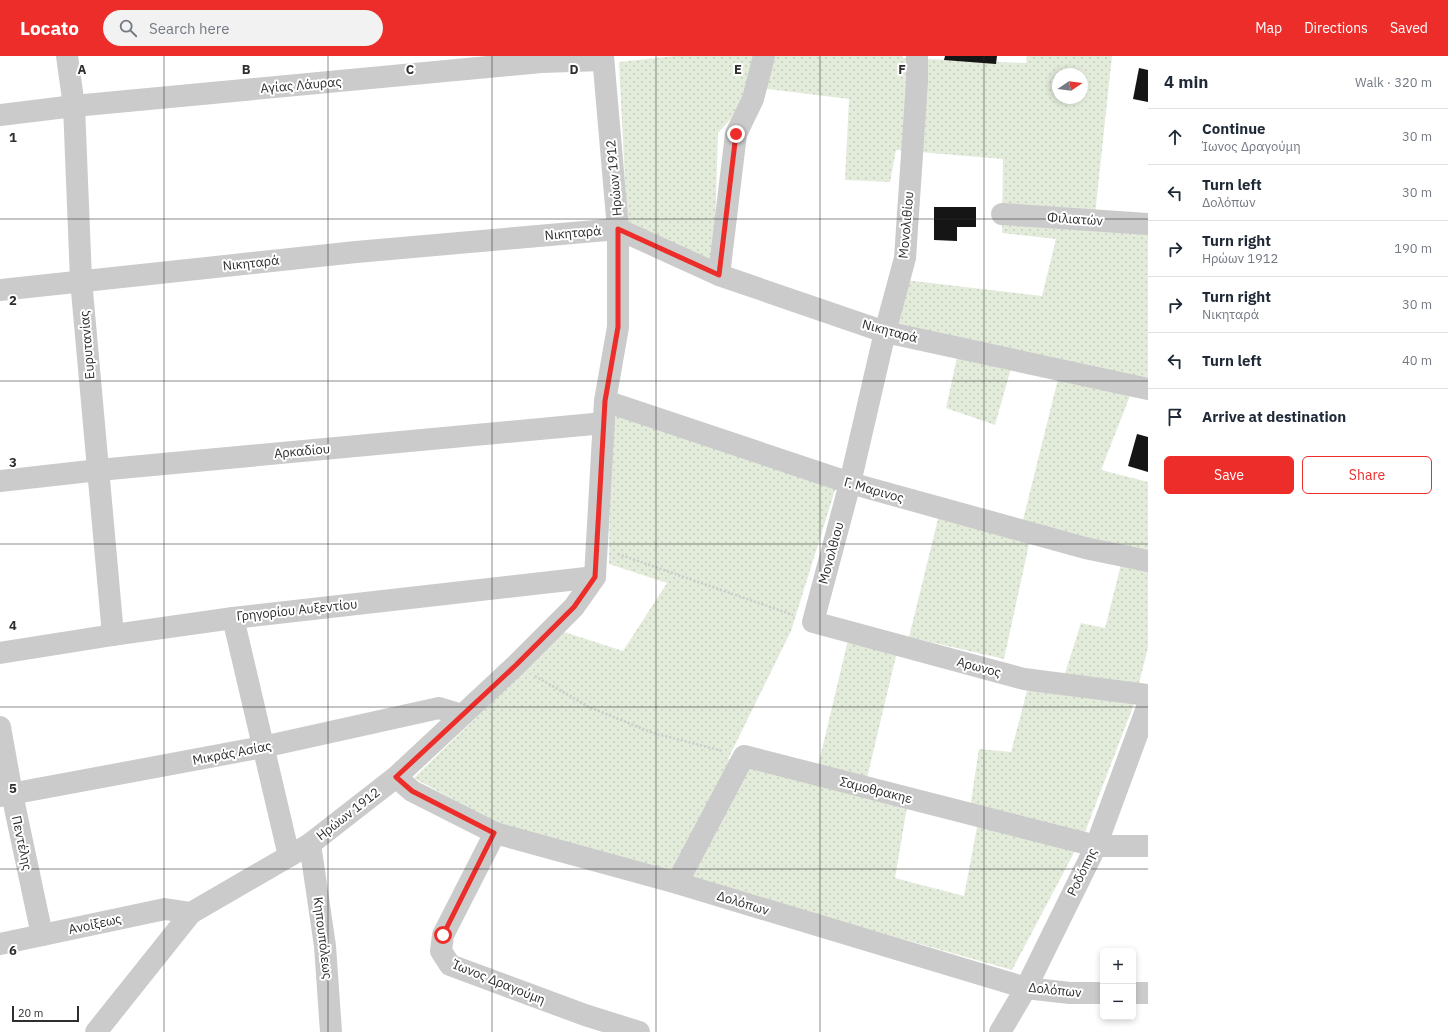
<!DOCTYPE html>
<html lang="en">
<head>
<meta charset="utf-8">
<style>
  :root { --surface:#fff; --page:#f2f2f3; --text:#1f2937; --muted:#747a83; --line:#e0e1e3; --accent:#ec2d2a }
  body { margin:0; font-family:"IBM Plex Sans",sans-serif; background:var(--page); color:var(--text) }
  .controls { position:absolute; right:12px; bottom:12px; display:grid; overflow:hidden; border-radius:6px; box-shadow:0 2px 6px #0003 }
  .controls button { width:36px; height:36px; display:grid; place-items:center; padding:0; border:0; border-bottom:1px solid var(--line); background:var(--surface); color:var(--text); font:20px sans-serif }
  .compass { position:absolute; left:1052px; top:12px; width:36px; height:36px; border-radius:50%; background:var(--surface); box-shadow:0 2px 6px #0003; rotate:77deg }
  .scale { position:absolute; left:12px; bottom:10px; width:67px; box-sizing:border-box; padding-left:4px; border:2px solid #2e2e2e; border-top:0; font-size:11px; line-height:14px; white-space:nowrap; color:#2e2e2e; -webkit-text-stroke:3px #fff; paint-order:stroke }
  .stop { position:absolute; width:12px; height:12px; margin:-9px; border:3px solid #ec2d2a; border-radius:50%; background:#fff }
  .stop.end { background:#ec2d2a; border-color:#fff; box-shadow:0 1px 4px #0008 }
  .list { margin:0; padding:0; list-style:none }
  h2 { display:flex; justify-content:space-between; align-items:center; height:52px; margin:0; padding:0 16px; font-size:17px }
  h2 small { font-size:13px; font-weight:400; color:var(--muted) }
  .list li { display:grid; grid-template-columns:26px 1fr auto; gap:12px; align-items:center; box-sizing:border-box; height:56px; padding:0 16px; border-top:1px solid var(--line) }
  .list b { display:block; font-size:15px; white-space:nowrap }
  .list p { margin:0; font-size:13px; white-space:nowrap; color:var(--muted) }
  .list em { font-size:13px; font-style:normal; color:var(--muted) }
  .actions { display:flex; gap:8px; padding:12px 16px }
  .actions a { flex:1; padding:9px 0; border:1px solid var(--accent); border-radius:6px; text-align:center; font-size:14px; color:var(--accent) }
  .actions .main { background:var(--accent); color:#fff }
  .icon { flex:none; width:22px; height:22px; fill:none; stroke:currentColor; stroke-width:2; stroke-linecap:round; stroke-linejoin:round }
  .map { position:relative; flex:none; width:1148px; height:976px; overflow:hidden }
  header { display:flex; align-items:center; gap:24px; box-sizing:border-box; height:56px; padding:0 20px; background:var(--accent); color:#fff }
  header strong { font-size:19px }
  nav { display:flex; gap:22px; margin-inline-start:auto; font-size:14px }
  .search { width:280px; height:36px; background:var(--page); display:flex; align-items:center; gap:10px; box-sizing:border-box; padding:0 14px; border-radius:22px; color:var(--muted); font-size:15px }
  main { display:flex }
  aside { flex:1; background:var(--surface) }
  .map>svg:first-child { display:block }
  .grass { fill:url(#grass-dots); fill-rule:evenodd }
  .building { fill:#151515 }
  .lines { fill:none; stroke-linecap:round; stroke-linejoin:round }
  .path { stroke:#cbcbcb; stroke-width:2.5; stroke-dasharray:2 2; stroke-linecap:butt }
  .minor { stroke:#cbcbcb; stroke-width:22 }
  .route { stroke:#ec2d2a; stroke-width:5 }
  .grid { fill:none; stroke:#2e2e2e; stroke-width:1; stroke-opacity:0.55 }
  .labels { text-anchor:middle; dominant-baseline:central; stroke-width:4; stroke-linejoin:round; paint-order:stroke }
  .street-label { font-size:13px; fill:#2e2e2e; stroke:#fff }
  .grid-label { font-size:13px; text-anchor:middle; font-weight:bold; fill:#2e2e2e; stroke:#fff; stroke-width:4; stroke-linejoin:round; paint-order:stroke }
</style>
</head>
<body>
<header>
<strong>Locato</strong>
<div class="search"><svg class="icon" aria-label="search" viewBox="0 0 24 24"><circle cx="10" cy="10" r="6"/><path d="M15 15l6 6"/></svg>Search here</div>
<nav><a>Map</a><a>Directions</a><a>Saved</a></nav>
</header>
<main>
<div class="map">
<svg width="1148" height="976" viewBox="0 0 1148 976">
  <defs>
    <pattern id="grass-dots" width="8" height="8" patternUnits="userSpaceOnUse"><rect width="8" height="8" fill="#e3ecdb"/><path d="M2 2h.1M6 6h.1" fill="none" stroke="#c3cbbc" stroke-width="1.8" stroke-linecap="round"/></pattern>
  </defs>
  <rect width="100%" height="100%" fill="#fff"/>
  <path class="grass" d="M675 0H903V2L1026 7 1027 0H1112L1094 168 1148 172V324L1137 322 1101 414 1148 426V591L1134 648 1085 776 1012 914 500 769 414 722 564 576 623 595 667 527 609 508 611 357 836 431 791 575 728 703 814 727 848 584 897 596 863 739 907 751 895 822 964 840 977 771 971 745 979 693 1011 696 1028 631 1060 633 1081 567 1105 572 1124 497 1033 470 1004 603 909 581 939 459 1019 480 1061 311 1015 298 995 369 946 352 961 283 897 269 905 224 1042 240 1056 183 1002 177 1003 103 896 94 890 126 845 124 849 43 759 32 718 77 714 208 627 165 619 6ZM1058 18H1082V42H1058Z"/>
  <g class="building">
    <path d="M945 0H997L996 8 944 4Z"/>
    <path d="M1139 12 1148 14V46L1133 43Z"/>
    <path d="M934 151H976V171H957V185L934 184Z"/>
    <path d="M1137 378 1148 381V416L1128 410Z"/>
  </g>
  <g class="lines">
    <g class="path">
      <path d="M618 498 793 559"/>
      <path d="M535 620 589 651 653 677 723 695"/>
    </g>
    <g class="minor">
      <path d="M67 0 74 50 81 224 113 579"/>
      <path d="M917 0V25L905 202 885 276 850 427 813 566 1024 623 1148 639"/>
      <path d="M0 59 74 50 541 6 603 4"/>
      <path d="M1002 158 1148 168"/>
      <path d="M719 219 736 78 753 43 764 0"/>
      <path d="M0 234 356 196 618 173 719 219 885 276 1148 333"/>
      <path d="M605 345 850 427 1085 492 1148 505"/>
      <path d="M0 425 99 414 604 367"/>
      <path d="M233 562 289 800"/>
      <path d="M0 597 113 579 233 562 595 521"/>
      <path d="M0 671 12 738 42 879"/>
      <path d="M396 721 412 735 495 777 677 827 1026 932 1070 937H1103"/>
      <path d="M0 740 263 691 439 652 462 659"/>
      <path d="M495 777 443 879 441 895 450 909 585 959 639 976"/>
      <path d="M310 788 325 890 331 976"/>
      <path d="M677 827 744 700 1096 790H1148"/>
      <path d="M0 888 165 853 191 857"/>
      <path d="M1133 937H1148"/>
      <path d="M96 976 191 857 310 788 396 721 516 609 574 551 595 521 605 345 618 271V173L603 0"/>
      <path d="M1000 976 1026 932 1096 790 1148 649"/>
    </g>
  </g>
  <g class="lines">
    <path class="route" d="M443 879 494 777 412 735 396 721 516 609 574 551 595 521 605 345 618 271V173L719 219 736 78"/>
  </g>
  <path class="grid" d="M164 0V976M328 0V976M492 0V976M656 0V976M820 0V976M984 0V976M0 163H1148M0 325H1148M0 488H1148M0 651H1148M0 813H1148"/>
  <g class="labels">
    <g class="street-label">
      <text transform="translate(301 29) rotate(-5)">Αγίας Λάυρας</text>
      <text transform="translate(614 122) rotate(-95)">Ηρώων 1912</text>
      <text transform="translate(1075 163) rotate(4)">Φιλιατών</text>
      <text transform="translate(906 169) rotate(-85)">Μονολιθίου</text>
      <text transform="translate(573 177) rotate(-5)">Νικηταρά</text>
      <text transform="translate(251 207) rotate(-6)">Νικηταρά</text>
      <text transform="translate(890 275) rotate(15)">Νικηταρά</text>
      <text transform="translate(87 289) rotate(-95)">Ευρυτανίας</text>
      <text transform="translate(302 395) rotate(-5)">Αρκαδίου</text>
      <text transform="translate(874 434) rotate(16)">Γ. Μαρινος</text>
      <text transform="translate(831 497) rotate(-75)">Μονολθιου</text>
      <text transform="translate(297 554) rotate(-6)">Γρηγορίου Αυξεντίου</text>
      <text transform="translate(979 611) rotate(15)">Αρωνος</text>
      <text transform="translate(232 697) rotate(-11)">Μικράς Ασίας</text>
      <text transform="translate(876 734) rotate(14)">Σαμοθρακηε</text>
      <text transform="translate(348 758) rotate(-38)">Ηρώων 1912</text>
      <text transform="translate(22 787) rotate(78)">Πεντέλης</text>
      <text transform="translate(1082 816) rotate(-64)">Ροδόπης</text>
      <text transform="translate(743 847) rotate(17)">Δολόπων</text>
      <text transform="translate(95 868) rotate(-12)">Ανοίξεως</text>
      <text transform="translate(323 882) rotate(83)">Κηπουπόλεως</text>
      <text transform="translate(499 926) rotate(22)">Ίωνος Δραγούμη</text>
      <text transform="translate(1055 934) rotate(6)">Δολόπων</text>
    </g>
  </g>
  <g class="grid-label">
    <text x="82" y="18">A</text>
    <text x="246" y="18">B</text>
    <text x="410" y="18">C</text>
    <text x="574" y="18">D</text>
    <text x="738" y="18">E</text>
    <text x="902" y="18">F</text>
    <text x="13" y="86">1</text>
    <text x="13" y="249">2</text>
    <text x="13" y="411">3</text>
    <text x="13" y="574">4</text>
    <text x="13" y="737">5</text>
    <text x="13" y="899">6</text>
  </g>
</svg>
<div class="controls">
<button>+</button>
<button>−</button>
</div>
<svg class="compass" viewBox="-18 -18 36 36"><path d="M0-13l5 13h-10z" fill="#e53935"/><path d="M0 13l5-13h-10z" fill="#747a83"/></svg>
<div class="scale">20 m</div>
<div class="stop" style="left:443px;top:879px"></div>
<div class="stop end" style="left:736px;top:78px"></div>
</div>
<aside>
<h2>4 min<small>Walk · 320 m</small></h2>
<ul class="list">
<li><svg class="icon" aria-label="ahead" viewBox="0 0 24 24"><path d="M12 20V5M6 11l6-6 6 6"/></svg><div><b>Continue</b><p>Ίωνος Δραγούμη</p></div><em>30 m</em></li>
<li><svg class="icon" aria-label="left" viewBox="0 0 24 24"><path d="M17 20v-9H6M10 6l-5 5 5 5"/></svg><div><b>Turn left</b><p>Δολόπων</p></div><em>30 m</em></li>
<li><svg class="icon" aria-label="right" viewBox="0 0 24 24"><path d="M7 20v-9h11M14 6l5 5-5 5"/></svg><div><b>Turn right</b><p>Ηρώων 1912</p></div><em>190 m</em></li>
<li><svg class="icon" aria-label="right" viewBox="0 0 24 24"><path d="M7 20v-9h11M14 6l5 5-5 5"/></svg><div><b>Turn right</b><p>Νικηταρά</p></div><em>30 m</em></li>
<li><svg class="icon" aria-label="left" viewBox="0 0 24 24"><path d="M17 20v-9H6M10 6l-5 5 5 5"/></svg><div><b>Turn left</b></div><em>40 m</em></li>
<li><svg class="icon" aria-label="arrive" viewBox="0 0 24 24"><path d="M6 21V4h12l-3 4 3 4H6"/></svg><div><b>Arrive at destination</b></div></li>
</ul>
<div class="actions"><a class="main">Save</a><a>Share</a></div>
</aside>
</main>
</body>
</html>
